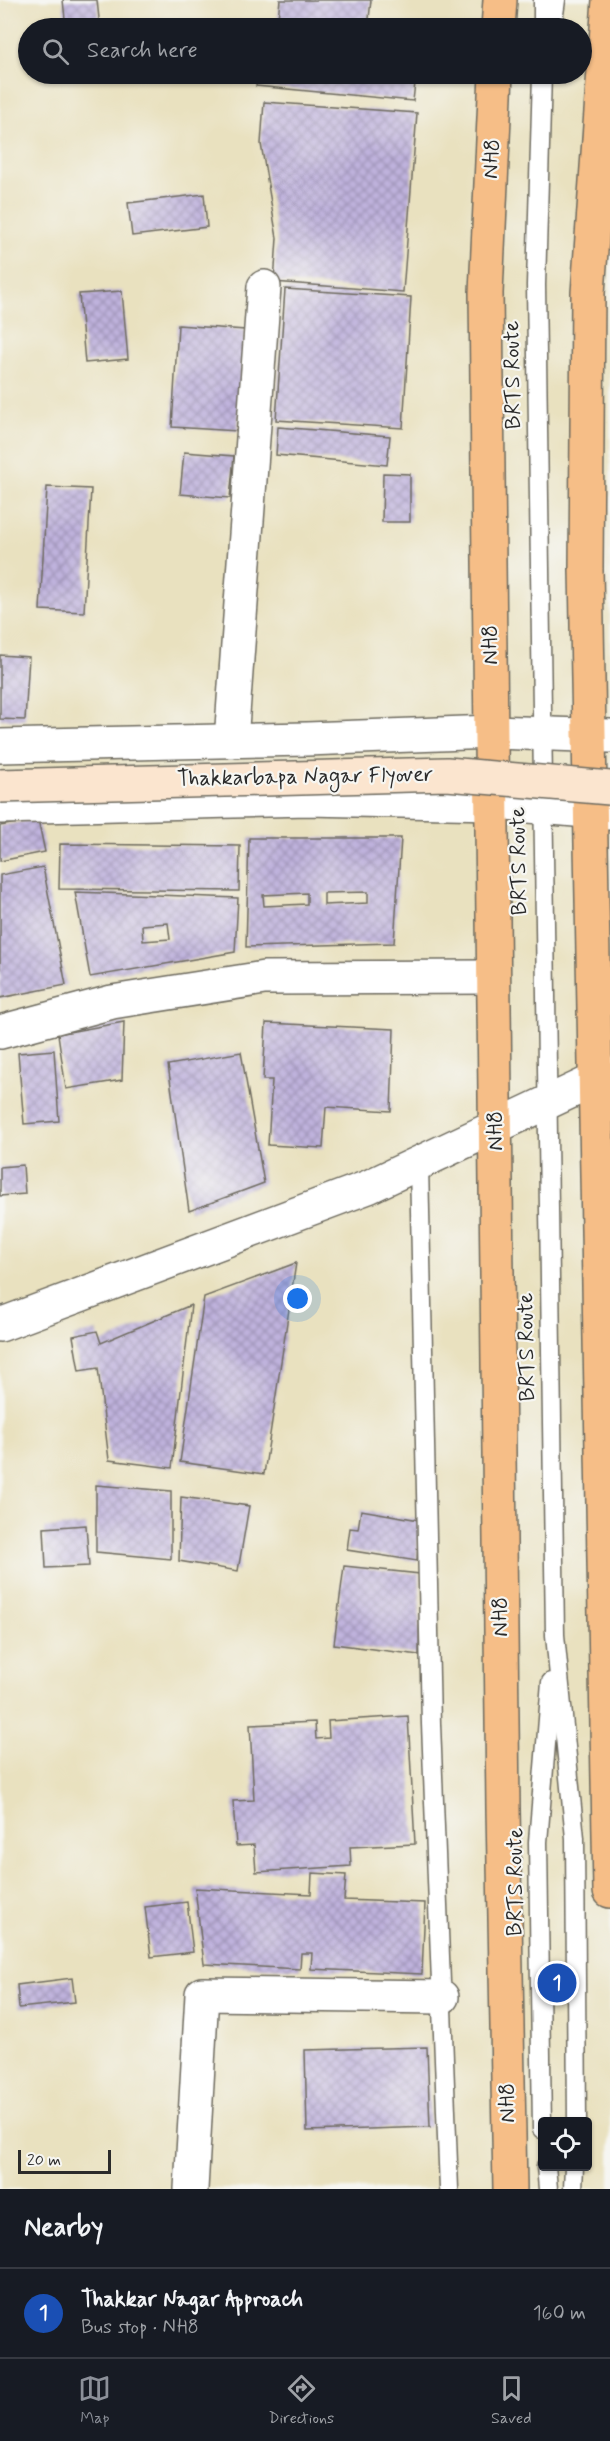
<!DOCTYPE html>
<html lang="en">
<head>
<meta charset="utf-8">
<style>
  :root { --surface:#171b24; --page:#242831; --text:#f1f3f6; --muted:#9ea1a6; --line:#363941; --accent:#8c9099 }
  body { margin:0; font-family:Mynerve,sans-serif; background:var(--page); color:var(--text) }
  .controls { position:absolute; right:18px; bottom:18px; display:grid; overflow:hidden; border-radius:6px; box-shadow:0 2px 4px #0004 }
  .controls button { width:54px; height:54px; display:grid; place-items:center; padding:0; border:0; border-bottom:2px solid var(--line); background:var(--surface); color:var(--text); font:30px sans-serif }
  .scale { position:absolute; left:18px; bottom:15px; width:93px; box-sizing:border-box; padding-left:6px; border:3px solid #2b2b2b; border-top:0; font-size:16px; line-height:21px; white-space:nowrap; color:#2b2b2b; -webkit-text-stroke:4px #f6f6f2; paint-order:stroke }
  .you { position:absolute; left:298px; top:1299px; width:21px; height:21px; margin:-15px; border:4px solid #fff; border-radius:50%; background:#1a73e8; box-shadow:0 0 0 9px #1a73e833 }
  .badge { display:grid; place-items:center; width:39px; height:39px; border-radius:50%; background:var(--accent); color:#fff; font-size:20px; font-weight:700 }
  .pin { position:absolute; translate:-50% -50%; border:3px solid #fff; box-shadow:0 2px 6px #0006 }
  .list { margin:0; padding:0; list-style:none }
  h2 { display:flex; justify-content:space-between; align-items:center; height:78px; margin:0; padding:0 24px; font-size:26px }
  h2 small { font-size:20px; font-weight:400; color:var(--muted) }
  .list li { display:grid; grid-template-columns:39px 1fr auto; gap:18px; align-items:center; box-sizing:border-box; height:90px; padding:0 24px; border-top:2px solid var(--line) }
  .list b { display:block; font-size:22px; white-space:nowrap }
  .list p { margin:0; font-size:20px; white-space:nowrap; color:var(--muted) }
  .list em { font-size:20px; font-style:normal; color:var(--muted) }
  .icon { flex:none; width:33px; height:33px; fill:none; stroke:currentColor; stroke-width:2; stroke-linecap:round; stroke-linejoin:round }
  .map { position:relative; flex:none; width:610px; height:2189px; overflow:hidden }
  .search { position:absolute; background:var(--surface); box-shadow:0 2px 4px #0004; left:18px; right:18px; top:18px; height:66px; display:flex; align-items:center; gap:15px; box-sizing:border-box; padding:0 21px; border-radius:33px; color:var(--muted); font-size:22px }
  .sheet { height:168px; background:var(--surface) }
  nav { display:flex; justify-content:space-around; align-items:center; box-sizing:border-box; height:84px; border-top:2px solid var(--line); background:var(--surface); font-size:16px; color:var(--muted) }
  nav a { display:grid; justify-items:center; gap:3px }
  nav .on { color:var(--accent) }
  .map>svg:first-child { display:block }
  .building { fill:url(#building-cross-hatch); fill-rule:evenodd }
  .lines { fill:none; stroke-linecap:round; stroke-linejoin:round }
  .service-casing { stroke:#6e6b5f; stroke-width:21 }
  .minor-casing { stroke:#6e6b5f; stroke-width:36 }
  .tertiary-casing { stroke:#6e6b5f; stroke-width:36 }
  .primary-casing { stroke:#6e6b5f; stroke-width:36 }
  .service { stroke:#fff; stroke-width:18 }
  .minor { stroke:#fff; stroke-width:33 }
  .tertiary { stroke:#fff; stroke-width:33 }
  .primary { stroke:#f6be87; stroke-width:33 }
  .secondary-bridge-casing { stroke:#6e6b5f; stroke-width:36; stroke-linecap:butt }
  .secondary-bridge { stroke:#fbe5cf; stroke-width:33 }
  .labels { text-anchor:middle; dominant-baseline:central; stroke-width:4.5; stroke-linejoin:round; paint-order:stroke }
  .street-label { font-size:22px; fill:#2b2b2b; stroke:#f6f6f2 }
</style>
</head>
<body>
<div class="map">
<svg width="610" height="2189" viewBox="0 0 610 2189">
  <defs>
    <pattern id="building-cross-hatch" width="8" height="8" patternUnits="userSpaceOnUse" patternTransform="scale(1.5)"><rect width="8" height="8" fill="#bfb2dd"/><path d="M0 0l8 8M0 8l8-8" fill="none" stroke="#9b91b3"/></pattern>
  </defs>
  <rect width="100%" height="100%" fill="#f6f6f2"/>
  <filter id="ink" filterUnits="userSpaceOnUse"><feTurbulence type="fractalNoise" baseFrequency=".0167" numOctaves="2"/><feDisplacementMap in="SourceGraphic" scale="12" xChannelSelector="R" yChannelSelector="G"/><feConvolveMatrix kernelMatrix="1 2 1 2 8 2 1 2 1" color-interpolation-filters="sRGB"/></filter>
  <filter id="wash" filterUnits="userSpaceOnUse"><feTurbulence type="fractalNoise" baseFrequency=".008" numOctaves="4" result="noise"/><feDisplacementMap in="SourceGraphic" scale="24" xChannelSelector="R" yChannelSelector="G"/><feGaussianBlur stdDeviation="1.35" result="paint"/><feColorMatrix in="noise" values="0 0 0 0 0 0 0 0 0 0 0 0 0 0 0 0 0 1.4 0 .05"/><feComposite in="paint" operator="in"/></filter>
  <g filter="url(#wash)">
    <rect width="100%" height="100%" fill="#e9e1bf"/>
    <g id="blocks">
      <g class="building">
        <path d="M63 0H97L100 28H66Z"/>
        <path d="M280 0H371L368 28H277Z"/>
        <path d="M257 74H416L413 101 256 86Z"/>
        <path d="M264 102 417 113 403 292 274 282 277 238 261 144Z"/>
        <path d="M204 194 207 227 132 236 128 203Z"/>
        <path d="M285 289 411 297 403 428 276 420Z"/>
        <path d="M122 291 128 359 85 363 79 294Z"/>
        <path d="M178 325 245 330 238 431 172 427Z"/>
        <path d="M278 427 390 436 387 465 276 455Z"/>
        <path d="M184 452 234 456 230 498 180 494Z"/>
        <path d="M383 473 410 474V522H382Z"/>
        <path d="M47 487 91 489 84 612 40 610Z"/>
        <path d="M0 655 29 657 25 720 0 719Z"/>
        <path d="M38 819 45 852 0 861V826Z"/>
        <path d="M249 838H401L394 943 246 947ZM368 892V903L324 905V893ZM307 893V904L264 906 263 895Z"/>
        <path d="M60 844 240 846 239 891 59 889Z"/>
        <path d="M43 867 66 985 0 998V875Z"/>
        <path d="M75 892 238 898 235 952 90 977ZM168 923 170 939 143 941 142 925Z"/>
        <path d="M124 1022 122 1080 66 1089 58 1034Z"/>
        <path d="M266 1023 394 1029 391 1111 326 1107 323 1148 268 1145 272 1080H263Z"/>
        <path d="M54 1050 59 1121 24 1124 18 1053Z"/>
        <path d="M241 1052 264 1183 189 1211 168 1065Z"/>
        <path d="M23 1165 25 1194 0 1196V1167Z"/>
        <path d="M296 1263 264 1474 180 1462 204 1297Z"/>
        <path d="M191 1305 172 1468 109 1460 98 1368 79 1371 73 1336 97 1331 101 1343Z"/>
        <path d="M96 1485 171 1491V1559L96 1552Z"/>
        <path d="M181 1497 249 1506 238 1571 179 1561Z"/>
        <path d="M361 1510 419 1520 417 1561 347 1550 350 1528 358 1529Z"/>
        <path d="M86 1525 89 1566 46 1568 44 1528Z"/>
        <path d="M344 1566 420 1574 419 1655 334 1644Z"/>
        <path d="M408 1716 415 1844 350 1847 351 1866 256 1872 254 1845 236 1846 233 1801 254 1800 250 1725 315 1722 316 1739 329 1738 328 1721Z"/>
        <path d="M312 1873 346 1875 344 1900 425 1903 422 1974 311 1969 312 1953H301L300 1969 204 1964 195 1888 311 1894Z"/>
        <path d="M187 1902 193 1952 151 1957 145 1907Z"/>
        <path d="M72 1978 75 2002 19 2008 17 1985Z"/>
        <path d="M427 2047 430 2127 307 2131 305 2050Z"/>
      </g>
    </g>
  </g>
  <g filter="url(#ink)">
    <use href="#blocks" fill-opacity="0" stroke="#6e6b5f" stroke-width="1.5"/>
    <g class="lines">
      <defs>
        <g id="service">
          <path d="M543 28V0"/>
          <path d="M552 28 556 0"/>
          <path d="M542 74 536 285 555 1635 575 1838 577 2122"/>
          <path d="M419 1164 431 1724 449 2189"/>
          <path d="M542 2129 538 1842 551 1682"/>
          <path d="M546 2166 548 2189"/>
          <path d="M573 2189 574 2166"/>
        </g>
        <g id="minor">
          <path d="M231 741 264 287"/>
          <path d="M0 1032 112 1002 264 978 493 977"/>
          <path d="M191 2189 202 1994 442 1997"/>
        </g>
        <g id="tertiary">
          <path d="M0 746 307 739 492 732 610 736"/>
          <path d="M0 807 308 799 493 803 610 813"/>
          <path d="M0 1325 368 1187 610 1073"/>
        </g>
        <g id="primary">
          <path d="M609 0 588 293 586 569 610 1891"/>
          <path d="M498 28 500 0"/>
          <path d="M496 74 486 293 503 1809 510 2189"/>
        </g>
      </defs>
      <use href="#service" class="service-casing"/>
      <use href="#minor" class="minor-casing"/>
      <use href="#tertiary" class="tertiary-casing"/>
      <use href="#primary" class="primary-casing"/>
      <use href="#service" class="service"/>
      <use href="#minor" class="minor"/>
      <use href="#tertiary" class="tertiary"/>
      <use href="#primary" class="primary"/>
      <defs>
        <path id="secondary-bridge" d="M0 786 447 774 610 788"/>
      </defs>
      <use href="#secondary-bridge" class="secondary-bridge-casing"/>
      <use href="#secondary-bridge" class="secondary-bridge"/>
    </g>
  </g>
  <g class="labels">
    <g class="street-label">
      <text transform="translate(492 159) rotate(-87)">NH8</text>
      <text transform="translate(513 375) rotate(-91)">BRTS Route</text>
      <text transform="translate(491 645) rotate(-91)">NH8</text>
      <text transform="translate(305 777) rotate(-1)">Thakkarbapa Nagar Flyover</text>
      <text transform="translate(519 861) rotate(-91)">BRTS Route</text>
      <text transform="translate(496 1131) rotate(-91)">NH8</text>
      <text transform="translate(527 1347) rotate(-91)">BRTS Route</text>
      <text transform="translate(501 1617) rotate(-91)">NH8</text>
      <text transform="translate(516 1882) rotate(-90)">BRTS Route</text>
      <text transform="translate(508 2103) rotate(-91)">NH8</text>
    </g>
  </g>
</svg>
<div class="controls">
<button><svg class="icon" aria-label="locate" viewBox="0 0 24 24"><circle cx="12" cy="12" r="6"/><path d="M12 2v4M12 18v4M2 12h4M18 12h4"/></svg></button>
</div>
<div class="scale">20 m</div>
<div class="you"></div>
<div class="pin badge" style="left:557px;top:1983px;background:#1a4fb4">1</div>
<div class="search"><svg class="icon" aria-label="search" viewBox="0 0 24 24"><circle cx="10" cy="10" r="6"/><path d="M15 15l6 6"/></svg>Search here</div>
</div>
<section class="sheet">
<h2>Nearby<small></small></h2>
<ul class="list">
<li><span class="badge" style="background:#1a4fb4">1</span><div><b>Thakkar Nagar Approach</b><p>Bus stop · NH8</p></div><em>160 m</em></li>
</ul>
</section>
<nav>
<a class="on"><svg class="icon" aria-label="map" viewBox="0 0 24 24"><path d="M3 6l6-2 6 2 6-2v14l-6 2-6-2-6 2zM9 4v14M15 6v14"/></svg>Map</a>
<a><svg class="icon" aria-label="directions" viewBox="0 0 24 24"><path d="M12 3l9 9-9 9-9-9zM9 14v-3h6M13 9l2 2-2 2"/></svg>Directions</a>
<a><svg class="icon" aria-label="saved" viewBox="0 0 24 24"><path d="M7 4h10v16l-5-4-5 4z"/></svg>Saved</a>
</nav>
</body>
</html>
